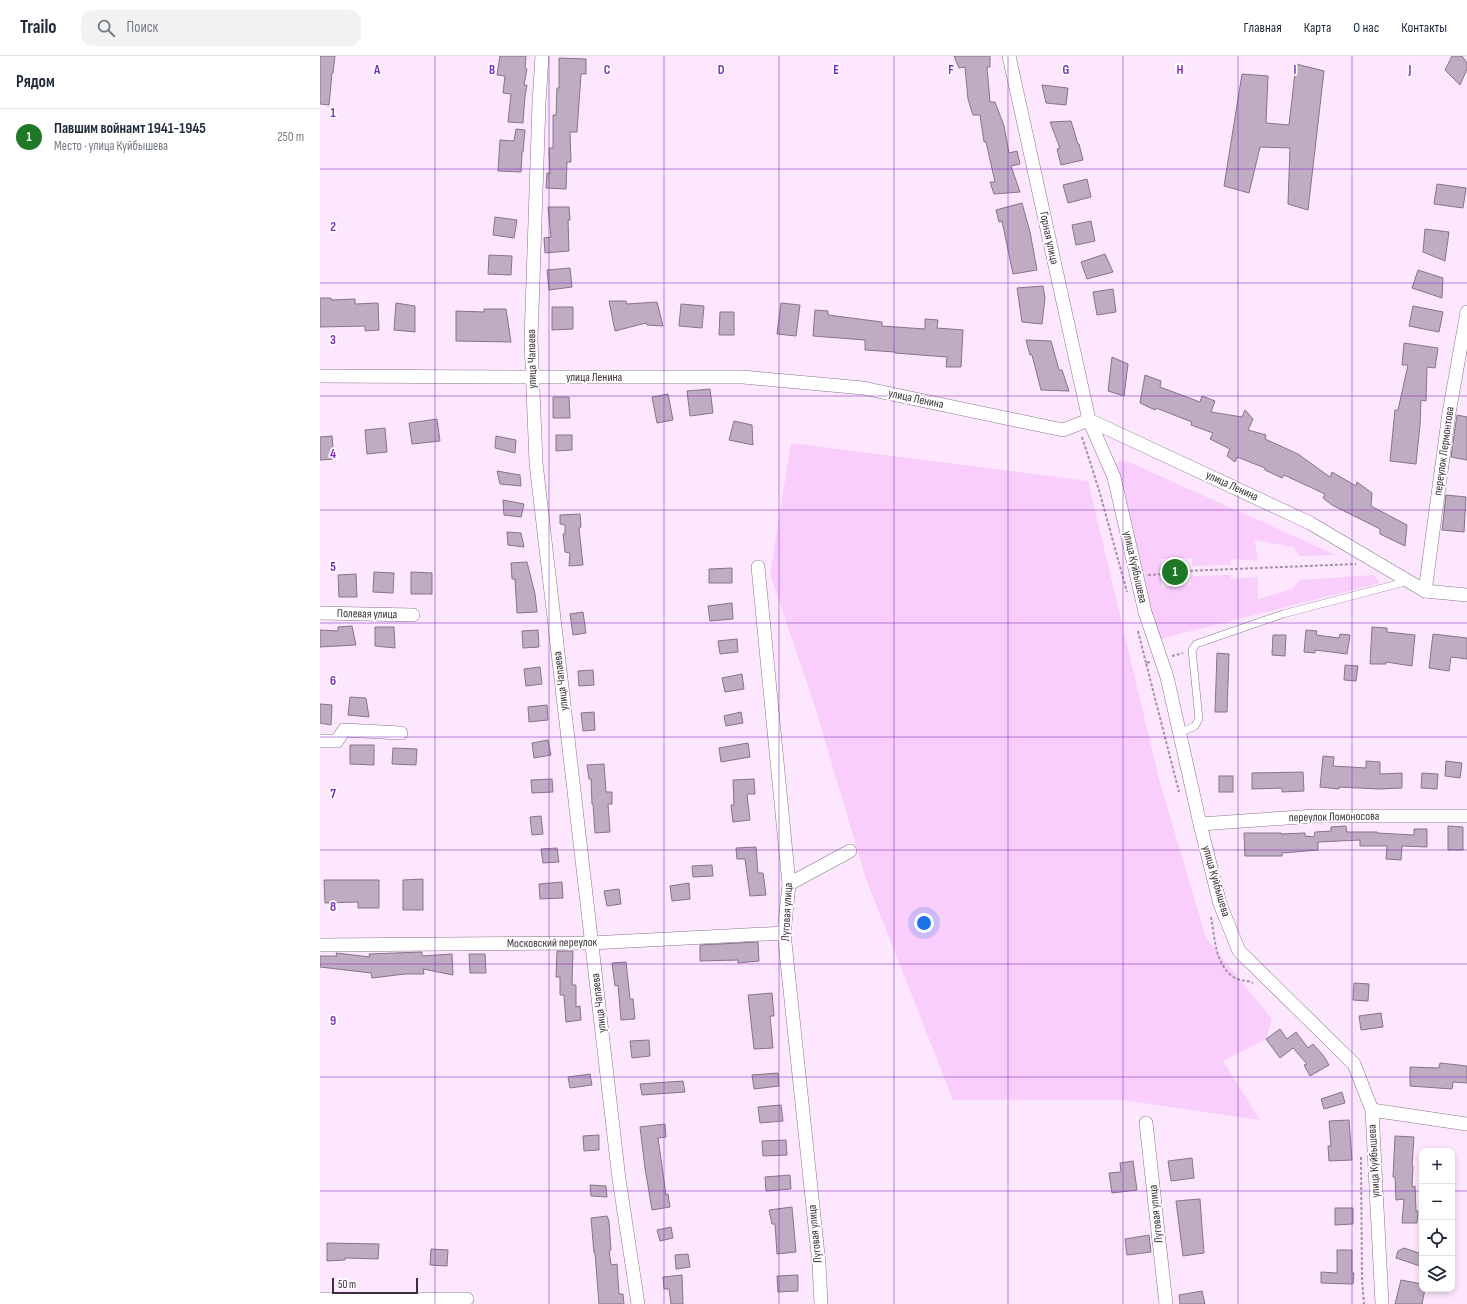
<!DOCTYPE html>
<html lang="ru">
<head>
<meta charset="utf-8">
<style>
  :root { --surface:#fff; --page:#f2f2f3; --text:#1f2937; --muted:#747a83; --line:#e0e1e3; --accent:#1e7827 }
  body { margin:0; font-family:"Sofia Sans Condensed",sans-serif; background:var(--page); color:var(--text) }
  .controls { position:absolute; right:12px; bottom:12px; display:grid; overflow:hidden; border-radius:8px; box-shadow:0 2px 6px #0003 }
  .controls button { width:36px; height:36px; display:grid; place-items:center; padding:0; border:0; border-bottom:1px solid var(--line); background:var(--surface); color:var(--text); font:20px sans-serif }
  .scale { position:absolute; left:12px; bottom:10px; width:86px; box-sizing:border-box; padding-left:4px; border:2px solid #3a323a; border-top:0; font-size:11px; line-height:14px; white-space:nowrap; color:#3a323a; -webkit-text-stroke:3px #fff; paint-order:stroke }
  .you { position:absolute; left:604px; top:867px; width:14px; height:14px; margin:-10px; border:3px solid #fff; border-radius:50%; background:#1a73e8; box-shadow:0 0 0 6px #1a73e833 }
  .badge { display:grid; place-items:center; width:26px; height:26px; border-radius:50%; background:var(--accent); color:#fff; font-size:13px; font-weight:700 }
  .pin { position:absolute; translate:-50% -50%; border:2px solid #fff; box-shadow:0 1px 4px #0006 }
  .list { margin:0; padding:0; list-style:none }
  h2 { display:flex; justify-content:space-between; align-items:center; height:52px; margin:0; padding:0 16px; font-size:17px }
  h2 small { font-size:13px; font-weight:400; color:var(--muted) }
  .list li { display:grid; grid-template-columns:26px 1fr auto; gap:12px; align-items:center; box-sizing:border-box; height:56px; padding:0 16px; border-top:1px solid var(--line) }
  .list b { display:block; font-size:15px; white-space:nowrap }
  .list p { margin:0; font-size:13px; white-space:nowrap; color:var(--muted) }
  .list em { font-size:13px; font-style:normal; color:var(--muted) }
  .icon { flex:none; width:22px; height:22px; fill:none; stroke:currentColor; stroke-width:2; stroke-linecap:round; stroke-linejoin:round }
  .map { position:relative; flex:none; width:1147px; height:1248px; overflow:hidden }
  header { display:flex; align-items:center; gap:24px; box-sizing:border-box; height:56px; padding:0 20px; background:var(--surface); border-bottom:1px solid var(--line) }
  header strong { font-size:19px }
  nav { display:flex; gap:22px; margin-inline-start:auto; font-size:14px }
  .search { width:280px; height:36px; background:var(--page); display:flex; align-items:center; gap:10px; box-sizing:border-box; padding:0 14px; border-radius:12px; color:var(--muted); font-size:15px }
  main { display:flex }
  aside { flex:1; background:var(--surface) }
  .map>svg:first-child { display:block }
  .green { fill:#f9cefc }
  .building { fill:#c0acc2; stroke:#877488 }
  .lines { fill:none; stroke-linecap:round; stroke-linejoin:round }
  .lane-casing { stroke:#887589; stroke-width:8 }
  .street-casing { stroke:#887589; stroke-width:14 }
  .path { stroke:#a293a3; stroke-width:2; stroke-dasharray:3 2; stroke-linecap:butt }
  .lane { stroke:#fff; stroke-width:7 }
  .street { stroke:#fff; stroke-width:13 }
  .grid { fill:none; stroke:#7b2cbf; stroke-width:1; stroke-opacity:0.55 }
  .labels { text-anchor:middle; dominant-baseline:central; stroke-width:3.5; stroke-linejoin:round; paint-order:stroke }
  .street-label { font-size:12px; fill:#3a323a; stroke:#fff }
  .grid-label { font-size:13px; text-anchor:middle; font-weight:bold; fill:#7b2cbf; stroke:#fff; stroke-width:3.5; stroke-linejoin:round; paint-order:stroke }
</style>
</head>
<body>
<header>
<strong>Trailo</strong>
<div class="search"><svg class="icon" aria-label="search" viewBox="0 0 24 24"><circle cx="10" cy="10" r="6"/><path d="M15 15l6 6"/></svg>Поиск</div>
<nav><a>Главная</a><a>Карта</a><a>О нас</a><a>Контакты</a></nav>
</header>
<main>
<aside>
<h2>Рядом<small></small></h2>
<ul class="list">
<li><span class="badge">1</span><div><b>Павшим войнамт 1941-1945</b><p>Место · улица Куйбышева</p></div><em>250 m</em></li>
</ul>
</aside>
<div class="map">
<svg width="1147" height="1248" viewBox="0 0 1147 1248">
  <rect width="100%" height="100%" fill="#fde7fe"/>
  <g class="green">
    <path d="M471 387 768 425 839 723 886 882 952 963 946 983 903 1005 940 1064 802 1044H633L546 823 495 651 450 518Z"/>
    <path d="M800 405 811 407 1016 499 980 500 973 491 935 484 938 505 911 503V509L872 510V502L841 503 842 531 871 529V520L911 519V523L938 521V543L972 533 980 524 1054 519 1060 527 840 583 837 580 796 411 797 407Z"/>
  </g>
  <g class="building">
    <path d="M0 0H15L13 17H12L9 49 0 48Z"/>
    <path d="M180 0H206L205 12 207 13 204 29H207L205 40 203 67 188 66 191 38 183 37 185 20 177 19Z"/>
    <path d="M634 0H670V11H667L670 46H675L684 70 689 97 697 95 700 108 691 110 700 136 674 138 670 126H675L666 86H664L660 59H653L648 43 645 11 639 12Z"/>
    <path d="M1132 0H1142L1147 7V13L1140 29 1125 14Z"/>
    <path d="M239 2 266 3V18H261L257 76H250L251 106H247L246 133 226 132 227 117H230L229 92H233V59H236L237 32H239Z"/>
    <path d="M976 8 1004 15 988 154 968 148 970 92 940 91 929 137 904 130 922 18 948 20 946 67 969 69Z"/>
    <path d="M722 29 748 32 746 49 726 47Z"/>
    <path d="M751 65 758 88H759L763 104 741 109 737 93 740 92 730 66Z"/>
    <path d="M196 73 205 74 203 96H202L201 116 178 115 180 84 194 85Z"/>
    <path d="M767 123 771 141 748 147 743 129Z"/>
    <path d="M1117 128 1146 132 1143 152 1114 148Z"/>
    <path d="M702 147 710 176 717 214 693 218 682 165 679 166 676 154Z"/>
    <path d="M228 151H249L250 164H248L249 195 225 197 224 182 231 181Z"/>
    <path d="M175 161 197 164 194 182 173 179Z"/>
    <path d="M771 165 775 185 756 189 752 169Z"/>
    <path d="M1105 173 1129 176 1125 205 1103 196Z"/>
    <path d="M785 198 793 216 767 223 761 206Z"/>
    <path d="M169 199 192 200 191 219 168 218Z"/>
    <path d="M250 212 252 231 229 234 227 214Z"/>
    <path d="M1098 214 1123 222 1122 242 1092 232Z"/>
    <path d="M723 230 725 242 722 268 702 266 697 232Z"/>
    <path d="M793 233 796 256 777 259 773 236Z"/>
    <path d="M0 242H11V244L35 243V248L58 247 59 274 45 275V270L0 271Z"/>
    <path d="M289 245H306L307 248 337 246 343 270 327 269 326 267 295 275Z"/>
    <path d="M76 247 95 250V276L74 274Z"/>
    <path d="M461 247 480 249 476 280 457 278Z"/>
    <path d="M361 248 384 250 382 272 359 270Z"/>
    <path d="M1093 250 1123 256 1119 276 1089 270Z"/>
    <path d="M232 251H253V273L232 274Z"/>
    <path d="M164 253H186L191 286 136 285V255L164 256Z"/>
    <path d="M495 254 508 255V259L562 266V270L605 273V263L618 264 617 272 643 274 641 311H626L627 301 575 297V296L545 294V284L493 280Z"/>
    <path d="M400 256H414V279H399Z"/>
    <path d="M706 284 731 285 739 314H742L749 335 721 334 712 299H710Z"/>
    <path d="M1084 287 1118 292 1115 312 1107 311 1106 345 1101 344 1100 369 1096 408 1070 405 1075 354H1078L1088 309H1082Z"/>
    <path d="M792 301 808 308 804 340 788 335Z"/>
    <path d="M825 319 841 325 840 331 880 346 882 340 895 345 891 356 922 361 925 354 933 363 928 374 946 379 945 383 978 398 1010 421 1012 416 1036 430 1037 426 1052 437 1051 450 1087 469 1085 490 1060 478V473L1012 449 1003 442 1005 438 964 419 962 422 945 414V412L917 401 915 406 907 400 910 393 890 383 893 377 871 369 872 366 836 352 835 354 820 347Z"/>
    <path d="M390 333 393 357 370 360 367 335Z"/>
    <path d="M348 338 353 364 337 367 332 341Z"/>
    <path d="M233 341H249L250 362H233Z"/>
    <path d="M1137 359 1147 361V404L1131 401Z"/>
    <path d="M117 363 120 385 92 388 89 367Z"/>
    <path d="M414 365 432 369 433 389 409 384Z"/>
    <path d="M65 372 67 396 47 398 45 374Z"/>
    <path d="M236 379H252V394L236 395Z"/>
    <path d="M12 380 14 403 0 404V381Z"/>
    <path d="M176 380 196 384 195 397 175 392Z"/>
    <path d="M177 415 200 419 201 430 180 428Z"/>
    <path d="M1126 439 1146 441 1144 476 1122 474Z"/>
    <path d="M183 444 204 448 201 461 184 459Z"/>
    <path d="M260 458 261 471 259 472 263 509 249 510 250 497 245 496 243 478H245V469L240 468V459Z"/>
    <path d="M187 476 201 477 204 491 188 489Z"/>
    <path d="M206 506H207L215 538 217 556 197 557 195 523H192L191 507Z"/>
    <path d="M412 512V527H389V513Z"/>
    <path d="M54 516 74 517 73 537 53 536Z"/>
    <path d="M91 516 112 517V538H91Z"/>
    <path d="M36 518 37 541H19L18 519Z"/>
    <path d="M412 547 413 563 390 565 388 550Z"/>
    <path d="M263 556 266 577 253 579 250 558Z"/>
    <path d="M32 570 36 589 0 591V574L18 575V571Z"/>
    <path d="M55 571H74L75 592 55 590Z"/>
    <path d="M1052 571 1067 572V576L1095 579 1092 610 1066 606V608H1050Z"/>
    <path d="M218 574 219 591 203 592 202 575Z"/>
    <path d="M986 574 997 575 996 579 1019 582 1020 578 1030 579 1027 598 995 594V597L984 596Z"/>
    <path d="M1113 578 1147 582V603L1131 601 1129 615 1109 612Z"/>
    <path d="M953 579H966L965 600 952 599Z"/>
    <path d="M417 583 418 596 400 598 398 585Z"/>
    <path d="M897 597 909 598 907 656H895Z"/>
    <path d="M1025 609 1038 610 1036 625 1024 624Z"/>
    <path d="M220 611 222 628 206 630 204 613Z"/>
    <path d="M273 614 274 629 259 630 258 615Z"/>
    <path d="M422 618 424 633 405 636 402 622Z"/>
    <path d="M30 641 46 642 49 661 28 659Z"/>
    <path d="M0 648 12 649 11 669 0 667Z"/>
    <path d="M227 649 228 664 209 666 208 651Z"/>
    <path d="M274 656 275 674 263 675 261 657Z"/>
    <path d="M421 656 423 667 406 670 404 660Z"/>
    <path d="M228 684 231 699 214 702 212 687Z"/>
    <path d="M428 687 430 701 401 706 399 692Z"/>
    <path d="M30 689H54V709L30 708Z"/>
    <path d="M73 692 97 693 96 709 72 708Z"/>
    <path d="M1003 700 1014 701 1013 710 1046 712V705L1060 706V718L1082 717V732L1059 733 1019 731V733L1000 731Z"/>
    <path d="M1126 705 1142 707 1140 722 1125 720Z"/>
    <path d="M284 708 286 736H292V748H288L290 776 275 777 273 748H272L271 723H269L267 709Z"/>
    <path d="M983 716 984 735 962 736V732L932 733V717Z"/>
    <path d="M1102 717 1118 718 1117 733 1101 732Z"/>
    <rect x="899" y="720" width="14" height="16"/>
    <path d="M232 723 233 736 212 737 211 724Z"/>
    <path d="M434 723 435 738H427L430 764 413 766 411 749H414L413 724Z"/>
    <path d="M221 760 223 778 212 779 210 761Z"/>
    <path d="M1026 770 1027 776H1057V777L1094 779V773H1107V791L1082 790 1081 804 1066 803 1067 790H1040V784L998 786V794L962 797V800H925L924 777H961V778L985 777V780L994 781 995 776 1011 775V771Z"/>
    <path d="M1128 770 1143 771V794H1128Z"/>
    <path d="M436 791 438 817H443L446 839 430 840 425 803H417L416 792Z"/>
    <path d="M237 792 239 806 223 807 221 793Z"/>
    <path d="M392 809 393 820 373 821 372 810Z"/>
    <path d="M103 823V854H83V824Z"/>
    <path d="M4 824H59V852H38V846L5 847Z"/>
    <path d="M242 826 243 842 220 843 219 828Z"/>
    <path d="M369 827 370 843 352 845 350 830Z"/>
    <path d="M299 833 301 848 287 850 284 835Z"/>
    <path d="M438 886 439 905 418 907V904L380 905V889Z"/>
    <path d="M237 895H253L252 929H256V951L260 950 261 964 246 966 244 939H240V921H236Z"/>
    <path d="M102 896V900L132 898 133 919 103 913 104 918H85L52 922 51 917 0 911V900H17L16 897 50 901 49 898Z"/>
    <path d="M149 898H165L166 917H150Z"/>
    <path d="M306 906 310 943H313L315 963 301 964 298 929 295 930 292 907Z"/>
    <path d="M1034 927 1049 928 1048 945 1033 944Z"/>
    <path d="M452 937 454 960H450L453 992 434 993 428 939Z"/>
    <path d="M1061 957 1063 971 1041 974 1039 960Z"/>
    <path d="M960 973 967 983 976 976 988 992 993 988 1003 999 1009 1009 990 1020 984 1009 987 1008 973 992 960 1002 946 983Z"/>
    <path d="M329 984 330 1000 312 1002 310 985Z"/>
    <path d="M1120 1007 1147 1010V1027L1133 1026 1132 1033 1090 1030V1011L1119 1012Z"/>
    <path d="M458 1017 459 1030 434 1033 432 1019Z"/>
    <path d="M270 1018 272 1029 250 1032 248 1021Z"/>
    <path d="M363 1025 365 1036 322 1039 320 1028Z"/>
    <path d="M1022 1036 1025 1047 1004 1053 1001 1043Z"/>
    <path d="M461 1049 463 1065 440 1067 438 1051Z"/>
    <path d="M1029 1064 1032 1104 1009 1105 1008 1090H1011L1009 1065Z"/>
    <path d="M345 1068 346 1081 338 1082 346 1139 348 1138 350 1151 332 1154 325 1112 320 1071Z"/>
    <path d="M279 1079V1094L264 1095 263 1080Z"/>
    <path d="M1075 1080 1094 1081 1092 1110H1093L1092 1131 1095 1130 1096 1155H1098L1097 1167H1082L1084 1143 1076 1144 1075 1121H1073Z"/>
    <path d="M466 1084 467 1099 443 1100 442 1085Z"/>
    <path d="M872 1102 874 1122 851 1125 848 1105Z"/>
    <path d="M813 1105 817 1134 792 1137 789 1117 801 1116 800 1107Z"/>
    <path d="M470 1119 471 1133 446 1135 445 1121Z"/>
    <path d="M270 1129 286 1130 287 1141 271 1140Z"/>
    <path d="M880 1143 884 1197 863 1200 856 1145Z"/>
    <path d="M472 1151 476 1196 457 1198 455 1168H452L449 1154Z"/>
    <path d="M1015 1152H1033V1168L1015 1169Z"/>
    <path d="M287 1160 289 1165 291 1194 289 1195 291 1208 292 1209 297 1208 299 1238H303L304 1248H279L275 1197H274L271 1162Z"/>
    <path d="M351 1171 353 1182 340 1185 337 1174Z"/>
    <path d="M829 1179 831 1196 807 1199 805 1183Z"/>
    <path d="M7 1187 59 1188 58 1203 25 1202V1204L7 1205Z"/>
    <path d="M1084 1192 1102 1198V1204L1100 1210 1076 1202 1078 1195Z"/>
    <path d="M111 1193 128 1194 127 1210 110 1209Z"/>
    <path d="M1017 1194H1032V1217H1034L1033 1228 1001 1227V1216L1017 1217Z"/>
    <path d="M368 1198 370 1211 356 1213 355 1199Z"/>
    <path d="M362 1219 363 1248H351L349 1233H344L343 1221Z"/>
    <path d="M478 1219V1235L458 1236 457 1220Z"/>
    <path d="M1081 1224 1102 1228V1233H1105L1102 1248H1075Z"/>
    <path d="M882 1235 885 1248H860L859 1239Z"/>
  </g>
  <g class="lines">
    <defs>
      <path id="lane" d="M860 677 875 670 879 663 872 594 876 588 963 558 1089 525"/>
      <g id="street">
        <path d="M222 0 219 47 211 284 216 407 299 1123 318 1248"/>
        <path d="M689 0 769 364 794 421 825 556 847 621 880 768 900 848 919 895 1034 1008 1052 1054 1062 1248"/>
        <path d="M0 320 212 321H423L543 332 743 374 769 364 990 467 1105 535 1147 539"/>
        <path d="M438 511 469 828 464 877 499 1208 501 1248"/>
        <path d="M1105 535 1129 357 1147 256"/>
        <path d="M0 557 93 559"/>
        <path d="M0 685H17L24 674 81 677"/>
        <path d="M880 768 995 760H1147"/>
        <path d="M469 828 530 795"/>
        <path d="M0 889 271 887 464 877"/>
        <path d="M1052 1054 1147 1068"/>
        <path d="M826 1067 846 1248"/>
        <path d="M0 1243H147"/>
      </g>
    </defs>
    <use href="#lane" class="lane-casing"/>
    <use href="#street" class="street-casing"/>
    <g class="path">
      <path d="M762 381 779 434 807 536"/>
      <path d="M865 515V526H845L844 507 865 506V515L1036 508"/>
      <path d="M828 519 844 518"/>
      <path d="M818 575 826 607"/>
      <path d="M852 600 863 597"/>
      <path d="M830 606 826 607 859 736"/>
      <path d="M891 861C895 882 895 910 915 922 920 925 928 924 933 927"/>
      <path d="M1041 1101 1042 1224 1044 1248"/>
    </g>
    <use href="#lane" class="lane"/>
    <use href="#street" class="street"/>
  </g>
  <path class="grid" d="M115 0V1248M229 0V1248M344 0V1248M459 0V1248M574 0V1248M688 0V1248M803 0V1248M918 0V1248M1032 0V1248M0 113H1147M0 227H1147M0 340H1147M0 454H1147M0 567H1147M0 681H1147M0 794H1147M0 908H1147M0 1021H1147M0 1135H1102M1132 1135H1147"/>
  <g class="labels">
    <g class="street-label">
      <text transform="translate(729 182) rotate(78)">Горная улица</text>
      <text transform="translate(212 303) rotate(-91)">улица Чапаева</text>
      <text x="274" y="321">улица Ленина</text>
      <text transform="translate(596 343) rotate(12)">улица Ленина</text>
      <text transform="translate(1124 395) rotate(-82)">переулок Лермонтова</text>
      <text transform="translate(912 430) rotate(25)">улица Ленина</text>
      <text transform="translate(815 511) rotate(77)">улица Куйбышева</text>
      <text transform="translate(47 558) rotate(1)">Полевая улица</text>
      <text transform="translate(241 625) rotate(-97)">улица Чапаева</text>
      <text transform="translate(1014 761) rotate(-1)">переулок Ломоносова</text>
      <text transform="translate(896 825) rotate(74)">улица Куйбышева</text>
      <text transform="translate(467 856) rotate(-87)">Луговая улица</text>
      <text transform="translate(232 887) rotate(-1)">Московский переулок</text>
      <text transform="translate(279 947) rotate(-97)">улица Чапаева</text>
      <text transform="translate(1054 1105) rotate(-93)">улица Куйбышева</text>
      <text transform="translate(836 1158) rotate(-96)">Луговая улица</text>
      <text transform="translate(495 1178) rotate(-96)">Луговая улица</text>
    </g>
  </g>
  <g class="grid-label">
    <text x="57" y="18">A</text>
    <text x="172" y="18">B</text>
    <text x="287" y="18">C</text>
    <text x="401" y="18">D</text>
    <text x="516" y="18">E</text>
    <text x="631" y="18">F</text>
    <text x="746" y="18">G</text>
    <text x="860" y="18">H</text>
    <text x="975" y="18">I</text>
    <text x="1090" y="18">J</text>
    <text x="13" y="61">1</text>
    <text x="13" y="175">2</text>
    <text x="13" y="288">3</text>
    <text x="13" y="402">4</text>
    <text x="13" y="515">5</text>
    <text x="13" y="629">6</text>
    <text x="13" y="742">7</text>
    <text x="13" y="855">8</text>
    <text x="13" y="969">9</text>
  </g>
</svg>
<div class="controls">
<button>+</button>
<button>−</button>
<button><svg class="icon" aria-label="locate" viewBox="0 0 24 24"><circle cx="12" cy="12" r="6"/><path d="M12 2v4M12 18v4M2 12h4M18 12h4"/></svg></button>
<button><svg class="icon" aria-label="layers" viewBox="0 0 24 24"><path d="M12 4l9 5-9 5-9-5zM3 14l9 5 9-5"/></svg></button>
</div>
<div class="scale">50 m</div>
<div class="you"></div>
<div class="pin badge" style="left:855px;top:516px">1</div>
</div>
</main>
</body>
</html>
